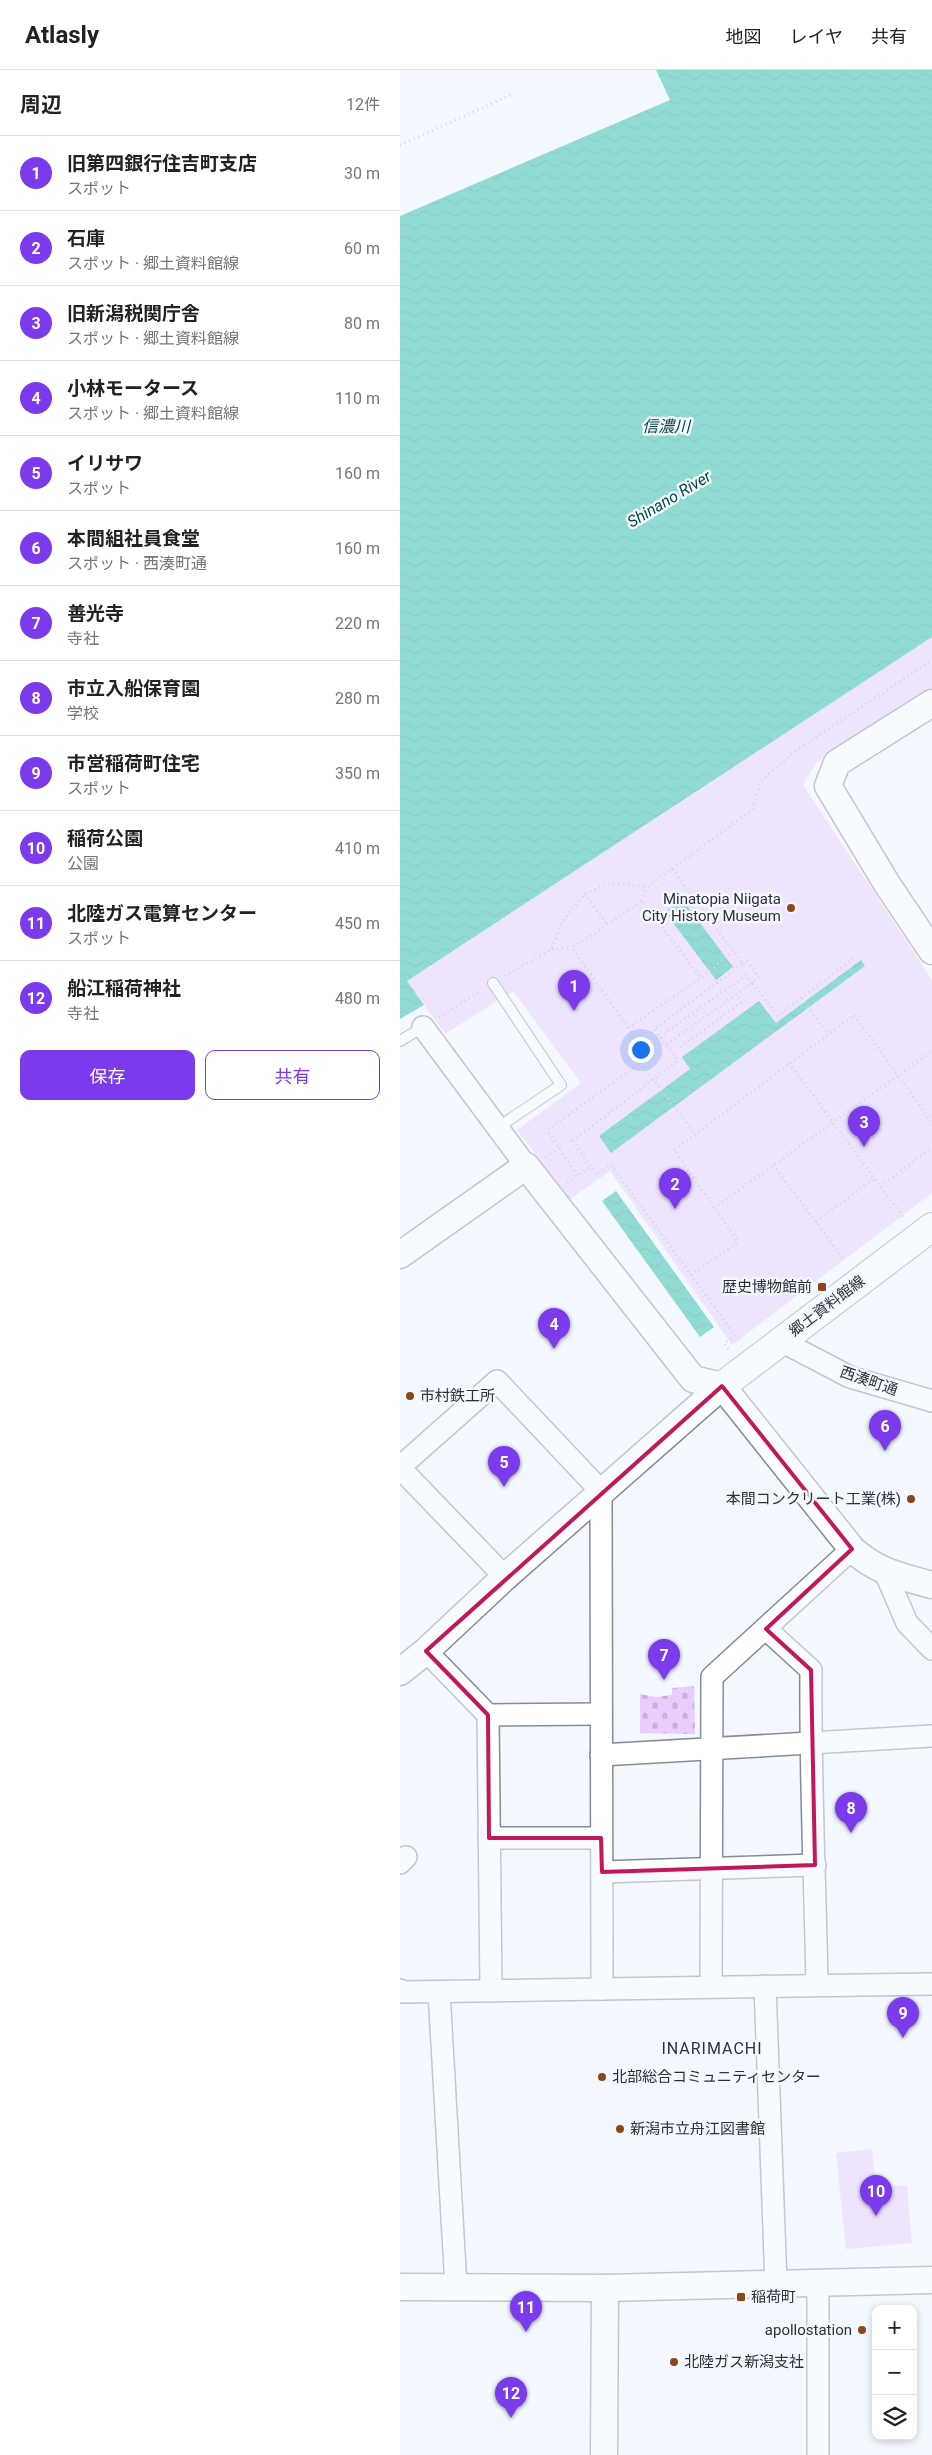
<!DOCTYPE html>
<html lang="ja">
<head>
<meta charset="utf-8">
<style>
  :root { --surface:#fff; --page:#f6f6f6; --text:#222; --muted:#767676; --line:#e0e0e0; --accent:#7c3aed }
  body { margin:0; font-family:Roboto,"Noto Sans JP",sans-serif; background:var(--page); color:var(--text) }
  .controls { position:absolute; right:15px; bottom:15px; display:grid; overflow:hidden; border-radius:10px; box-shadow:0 2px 8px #0003 }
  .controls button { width:45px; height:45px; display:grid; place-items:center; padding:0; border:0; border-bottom:1px solid var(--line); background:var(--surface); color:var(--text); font:25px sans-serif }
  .you { position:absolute; left:240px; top:979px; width:18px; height:18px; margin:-12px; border:4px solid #fff; border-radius:50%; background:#1a73e8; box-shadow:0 0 0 8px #1a73e833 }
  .badge { display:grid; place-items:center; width:32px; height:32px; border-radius:50%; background:var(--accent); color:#fff; font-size:16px; font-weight:700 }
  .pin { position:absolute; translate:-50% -41px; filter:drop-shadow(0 1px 2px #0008) }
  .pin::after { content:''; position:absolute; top:26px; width:18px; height:15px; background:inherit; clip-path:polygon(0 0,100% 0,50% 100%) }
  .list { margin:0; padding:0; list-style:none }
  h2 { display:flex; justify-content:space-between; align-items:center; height:65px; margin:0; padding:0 20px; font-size:21px }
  h2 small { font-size:16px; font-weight:400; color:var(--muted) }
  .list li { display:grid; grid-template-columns:32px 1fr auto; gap:15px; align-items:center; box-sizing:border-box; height:75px; padding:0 20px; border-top:1px solid var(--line) }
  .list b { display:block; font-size:19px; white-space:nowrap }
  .list p { margin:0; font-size:16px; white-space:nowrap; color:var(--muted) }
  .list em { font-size:16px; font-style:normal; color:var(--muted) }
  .actions { display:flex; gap:10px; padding:15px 20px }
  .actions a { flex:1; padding:11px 0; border:1px solid var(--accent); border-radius:10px; text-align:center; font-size:18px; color:var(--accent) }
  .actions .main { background:var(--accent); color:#fff }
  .icon { flex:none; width:28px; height:28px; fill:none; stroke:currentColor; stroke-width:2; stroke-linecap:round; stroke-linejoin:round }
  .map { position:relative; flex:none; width:532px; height:2385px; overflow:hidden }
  header { display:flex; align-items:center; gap:30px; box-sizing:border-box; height:70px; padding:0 25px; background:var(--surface); border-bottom:1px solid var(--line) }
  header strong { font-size:24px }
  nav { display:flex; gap:28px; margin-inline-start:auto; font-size:18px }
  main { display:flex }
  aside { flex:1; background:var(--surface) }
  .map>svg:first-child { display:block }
  .green { fill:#eaccfe }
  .cemetery { fill:url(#cemetery-stones) }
  .water { fill:url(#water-waves) }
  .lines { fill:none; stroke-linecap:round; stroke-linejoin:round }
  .service-casing { stroke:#858c93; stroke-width:12 }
  .minor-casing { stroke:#858c93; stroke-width:24 }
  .tertiary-casing { stroke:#858c93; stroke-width:29 }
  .secondary-casing { stroke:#858c93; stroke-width:30 }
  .path { stroke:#abb0b5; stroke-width:3; stroke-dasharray:1 4; stroke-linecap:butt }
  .service { stroke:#fff; stroke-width:10 }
  .minor { stroke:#fff; stroke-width:21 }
  .tertiary { stroke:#fff; stroke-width:26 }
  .secondary { stroke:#fff; stroke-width:28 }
  .marked { fill:none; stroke:#c2185b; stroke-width:4; stroke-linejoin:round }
  .poi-dot { fill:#8a4719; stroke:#f2f8fe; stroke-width:2 }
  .labels { text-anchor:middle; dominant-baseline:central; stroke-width:5; stroke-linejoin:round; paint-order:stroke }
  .poi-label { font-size:15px; fill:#2e3134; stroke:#f2f8fe; text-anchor:start }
  .street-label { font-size:15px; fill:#2e3134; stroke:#f2f8fe }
  .water-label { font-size:16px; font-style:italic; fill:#07473e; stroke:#f2f8fe }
  .neighbourhood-label { font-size:16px; letter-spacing:1px; fill:#2e3134; stroke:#f2f8fe }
</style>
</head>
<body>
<header>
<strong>Atlasly</strong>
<nav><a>地図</a><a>レイヤ</a><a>共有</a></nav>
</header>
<main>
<aside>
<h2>周辺<small>12件</small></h2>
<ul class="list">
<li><span class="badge">1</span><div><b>旧第四銀行住吉町支店</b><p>スポット</p></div><em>30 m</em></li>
<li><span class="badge">2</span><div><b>石庫</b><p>スポット · 郷土資料館線</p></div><em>60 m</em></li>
<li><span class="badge">3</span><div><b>旧新潟税関庁舎</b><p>スポット · 郷土資料館線</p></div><em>80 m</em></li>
<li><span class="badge">4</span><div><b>小林モータース</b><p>スポット · 郷土資料館線</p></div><em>110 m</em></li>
<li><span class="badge">5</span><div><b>イリサワ</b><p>スポット</p></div><em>160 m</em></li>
<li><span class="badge">6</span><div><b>本間組社員食堂</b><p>スポット · 西湊町通</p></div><em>160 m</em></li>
<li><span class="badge">7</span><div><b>善光寺</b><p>寺社</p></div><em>220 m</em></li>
<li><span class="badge">8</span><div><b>市立入船保育園</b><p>学校</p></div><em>280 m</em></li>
<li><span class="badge">9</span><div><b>市営稲荷町住宅</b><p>スポット</p></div><em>350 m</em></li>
<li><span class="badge">10</span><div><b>稲荷公園</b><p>公園</p></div><em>410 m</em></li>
<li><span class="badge">11</span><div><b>北陸ガス電算センター</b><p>スポット</p></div><em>450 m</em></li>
<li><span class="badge">12</span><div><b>船江稲荷神社</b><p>寺社</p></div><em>480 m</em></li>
</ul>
<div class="actions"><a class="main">保存</a><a>共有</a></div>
</aside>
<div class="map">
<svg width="532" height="2385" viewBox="0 0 532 2385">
  <defs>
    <pattern id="cemetery-stones" width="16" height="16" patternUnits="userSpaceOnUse" patternTransform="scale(1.25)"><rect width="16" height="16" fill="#eaccfe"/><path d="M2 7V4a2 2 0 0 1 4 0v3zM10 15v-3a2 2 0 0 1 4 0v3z" fill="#c9b0da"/></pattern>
    <pattern id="water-waves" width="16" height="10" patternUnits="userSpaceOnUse" patternTransform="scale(1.25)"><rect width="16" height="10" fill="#1ab9a3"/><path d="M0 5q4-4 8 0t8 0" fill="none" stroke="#189786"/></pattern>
  </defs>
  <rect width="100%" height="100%" fill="#f2f8fe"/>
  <g class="green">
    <path d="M532 567V618L416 693 403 715 532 910V1123L332 1275 210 1101 170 1129 117 1060 181 1013 113 921 45 964 7 911Z"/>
    <path d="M472 2079 476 2118 507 2115 512 2173 446 2179 436 2083Z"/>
  </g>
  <path class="cemetery" d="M294 1616 295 1664 240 1663V1624L256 1627 272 1625V1618Z"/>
  <g class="water">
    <path d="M256 0H532V567L7 911 24 935 0 949V146L270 30Z"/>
    <path d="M282 829 333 897 316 910 265 842Z"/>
    <path d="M461 890 465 896 211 1083 199 1066 290 999 282 987 359 931 376 953Z"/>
    <path d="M216 1121 314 1257 300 1267 202 1131Z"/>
  </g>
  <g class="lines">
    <defs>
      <g id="service">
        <path d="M93 913 161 1015 97 1058"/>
        <path d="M0 971 23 957"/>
      </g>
      <g id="minor">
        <path d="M23 957 126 1096"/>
        <path d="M381 1271 450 1307 532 1331"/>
        <path d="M0 1397 97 1311 201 1421 202 1919"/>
        <path d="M0 1398 105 1507"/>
        <path d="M485 1502 507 1553 532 1579"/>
        <path d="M366 1559 411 1600C410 1705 415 1810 417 1915"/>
        <path d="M26 1581 88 1645 91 1921"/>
        <path d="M88 1645 201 1644"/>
        <path d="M201 1685 532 1666"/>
        <path d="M89 1768H201"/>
        <path d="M0 1793 6 1787"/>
        <path d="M202 1802 415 1795"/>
        <path d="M365 1916 376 2214"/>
        <path d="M311 1917 312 1607 452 1479"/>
        <path d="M0 1920 3 1922 532 1914"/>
        <path d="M39 1922 56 2217"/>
        <path d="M418 2213V2385"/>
      </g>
      <g id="tertiary">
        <path d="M532 633 437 693 428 716 487 814 532 881"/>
        <path d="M0 1185 126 1096 293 1309 322 1316 452 1479C477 1502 500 1506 532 1515"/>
        <path d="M0 1602 26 1581 105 1507 322 1316"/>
        <path d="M0 2217 205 2218 532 2210"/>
        <path d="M204 2385 205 2218"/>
      </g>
      <path id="secondary" d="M322 1316 532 1157"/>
    </defs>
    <use href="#service" class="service-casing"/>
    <use href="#minor" class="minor-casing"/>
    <use href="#tertiary" class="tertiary-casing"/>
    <use href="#secondary" class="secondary-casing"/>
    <g class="path">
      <path d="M0 75 111 25"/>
      <path d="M272 799 343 894 254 959 278 990 173 1071 197 1105 211 1095 335 1265 324 1274 329 1280"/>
      <path d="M185 824 207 855"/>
      <path d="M242 831 247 817"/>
      <path d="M262 857 297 832"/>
      <path d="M152 879 172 878"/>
      <path d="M343 894 347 891 359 907 352 913 378 946 457 886"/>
      <path d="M105 906 152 879 161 853 185 824 210 813 247 817 353 739 361 711 394 682 532 590"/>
      <path d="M402 928 428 964"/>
      <path d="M39 947 81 921"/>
      <path d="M228 958 301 908 334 881"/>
      <path d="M260 967 346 905 352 913 266 975"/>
      <path d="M280 977 341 933 336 925"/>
      <path d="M240 993 294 1062"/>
      <path d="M389 993 503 1147"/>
      <path d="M146 1087 159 1078"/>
      <path d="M373 1095 445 1191"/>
      <path d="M177 1105 147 1060 249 987 172 878 242 831 301 908"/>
      <path d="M167 1112 191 1096"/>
      <path d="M481 1117 532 1077"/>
      <path d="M314 1138 532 981"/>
      <path d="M416 1152 475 1108"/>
      <path d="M291 1205 338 1172 274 1080 454 945 532 1052"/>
    </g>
    <use href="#service" class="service"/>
    <use href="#minor" class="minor"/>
    <use href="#tertiary" class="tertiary"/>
    <use href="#secondary" class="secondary"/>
  </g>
  <path d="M0 0H532V2385H0ZM322 1316 452 1479 366 1559 411 1600 415 1795 202 1802 201 1768H89L88 1645 26 1581Z" fill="#f2f8fe" fill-opacity=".55" fill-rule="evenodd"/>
  <path class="marked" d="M322 1316 452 1479 366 1559 411 1600 415 1795 202 1802 201 1768H89L88 1645 26 1581Z"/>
  <g class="poi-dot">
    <circle cx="391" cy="838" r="5"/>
    <rect x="417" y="1212" width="10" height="10" rx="2.5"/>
    <circle cx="10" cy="1326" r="5"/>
    <circle cx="511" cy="1429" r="5"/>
    <circle cx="202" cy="2007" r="5"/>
    <circle cx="220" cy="2059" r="5"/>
    <rect x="336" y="2222" width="10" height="10" rx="2.5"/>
    <circle cx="462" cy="2260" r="5"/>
    <circle cx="274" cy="2292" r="5"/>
  </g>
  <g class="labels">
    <g class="poi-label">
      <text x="381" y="829" text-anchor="end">Minatopia Niigata<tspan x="381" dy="17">City History Museum</tspan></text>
      <text x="412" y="1217" text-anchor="end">歴史博物館前</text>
      <text x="20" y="1326">市村鉄工所</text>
      <text x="501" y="1429" text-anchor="end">本間コンクリート工業(株)</text>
      <text x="212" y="2007">北部総合コミュニティセンター</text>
      <text x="230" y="2059">新潟市立舟江図書館</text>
      <text x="351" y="2227">稲荷町</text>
      <text x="452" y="2260" text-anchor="end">apollostation</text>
      <text x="284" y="2292">北陸ガス新潟支社</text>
    </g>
    <g class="street-label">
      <text transform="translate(427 1236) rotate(-37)">郷土資料館線</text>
      <text transform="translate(469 1311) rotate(19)">西湊町通</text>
    </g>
    <g class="water-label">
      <text x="266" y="356">信濃川</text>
      <text transform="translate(269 429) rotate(-31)">Shinano River</text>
    </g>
    <g class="neighbourhood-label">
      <text x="312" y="1978">INARIMACHI</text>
    </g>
  </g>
</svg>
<div class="controls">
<button>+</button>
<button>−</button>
<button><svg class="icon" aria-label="layers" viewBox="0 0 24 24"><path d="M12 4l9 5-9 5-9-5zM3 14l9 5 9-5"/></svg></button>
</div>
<div class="you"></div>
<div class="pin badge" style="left:174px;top:941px">1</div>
<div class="pin badge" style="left:275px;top:1139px">2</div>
<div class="pin badge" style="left:464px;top:1077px">3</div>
<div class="pin badge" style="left:154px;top:1279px">4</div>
<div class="pin badge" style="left:104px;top:1417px">5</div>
<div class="pin badge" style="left:485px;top:1381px">6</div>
<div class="pin badge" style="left:264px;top:1610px">7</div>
<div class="pin badge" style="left:451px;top:1763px">8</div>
<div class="pin badge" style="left:503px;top:1968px">9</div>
<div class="pin badge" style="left:476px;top:2146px">10</div>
<div class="pin badge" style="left:126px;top:2262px">11</div>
<div class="pin badge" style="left:111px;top:2348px">12</div>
</div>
</main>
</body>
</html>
